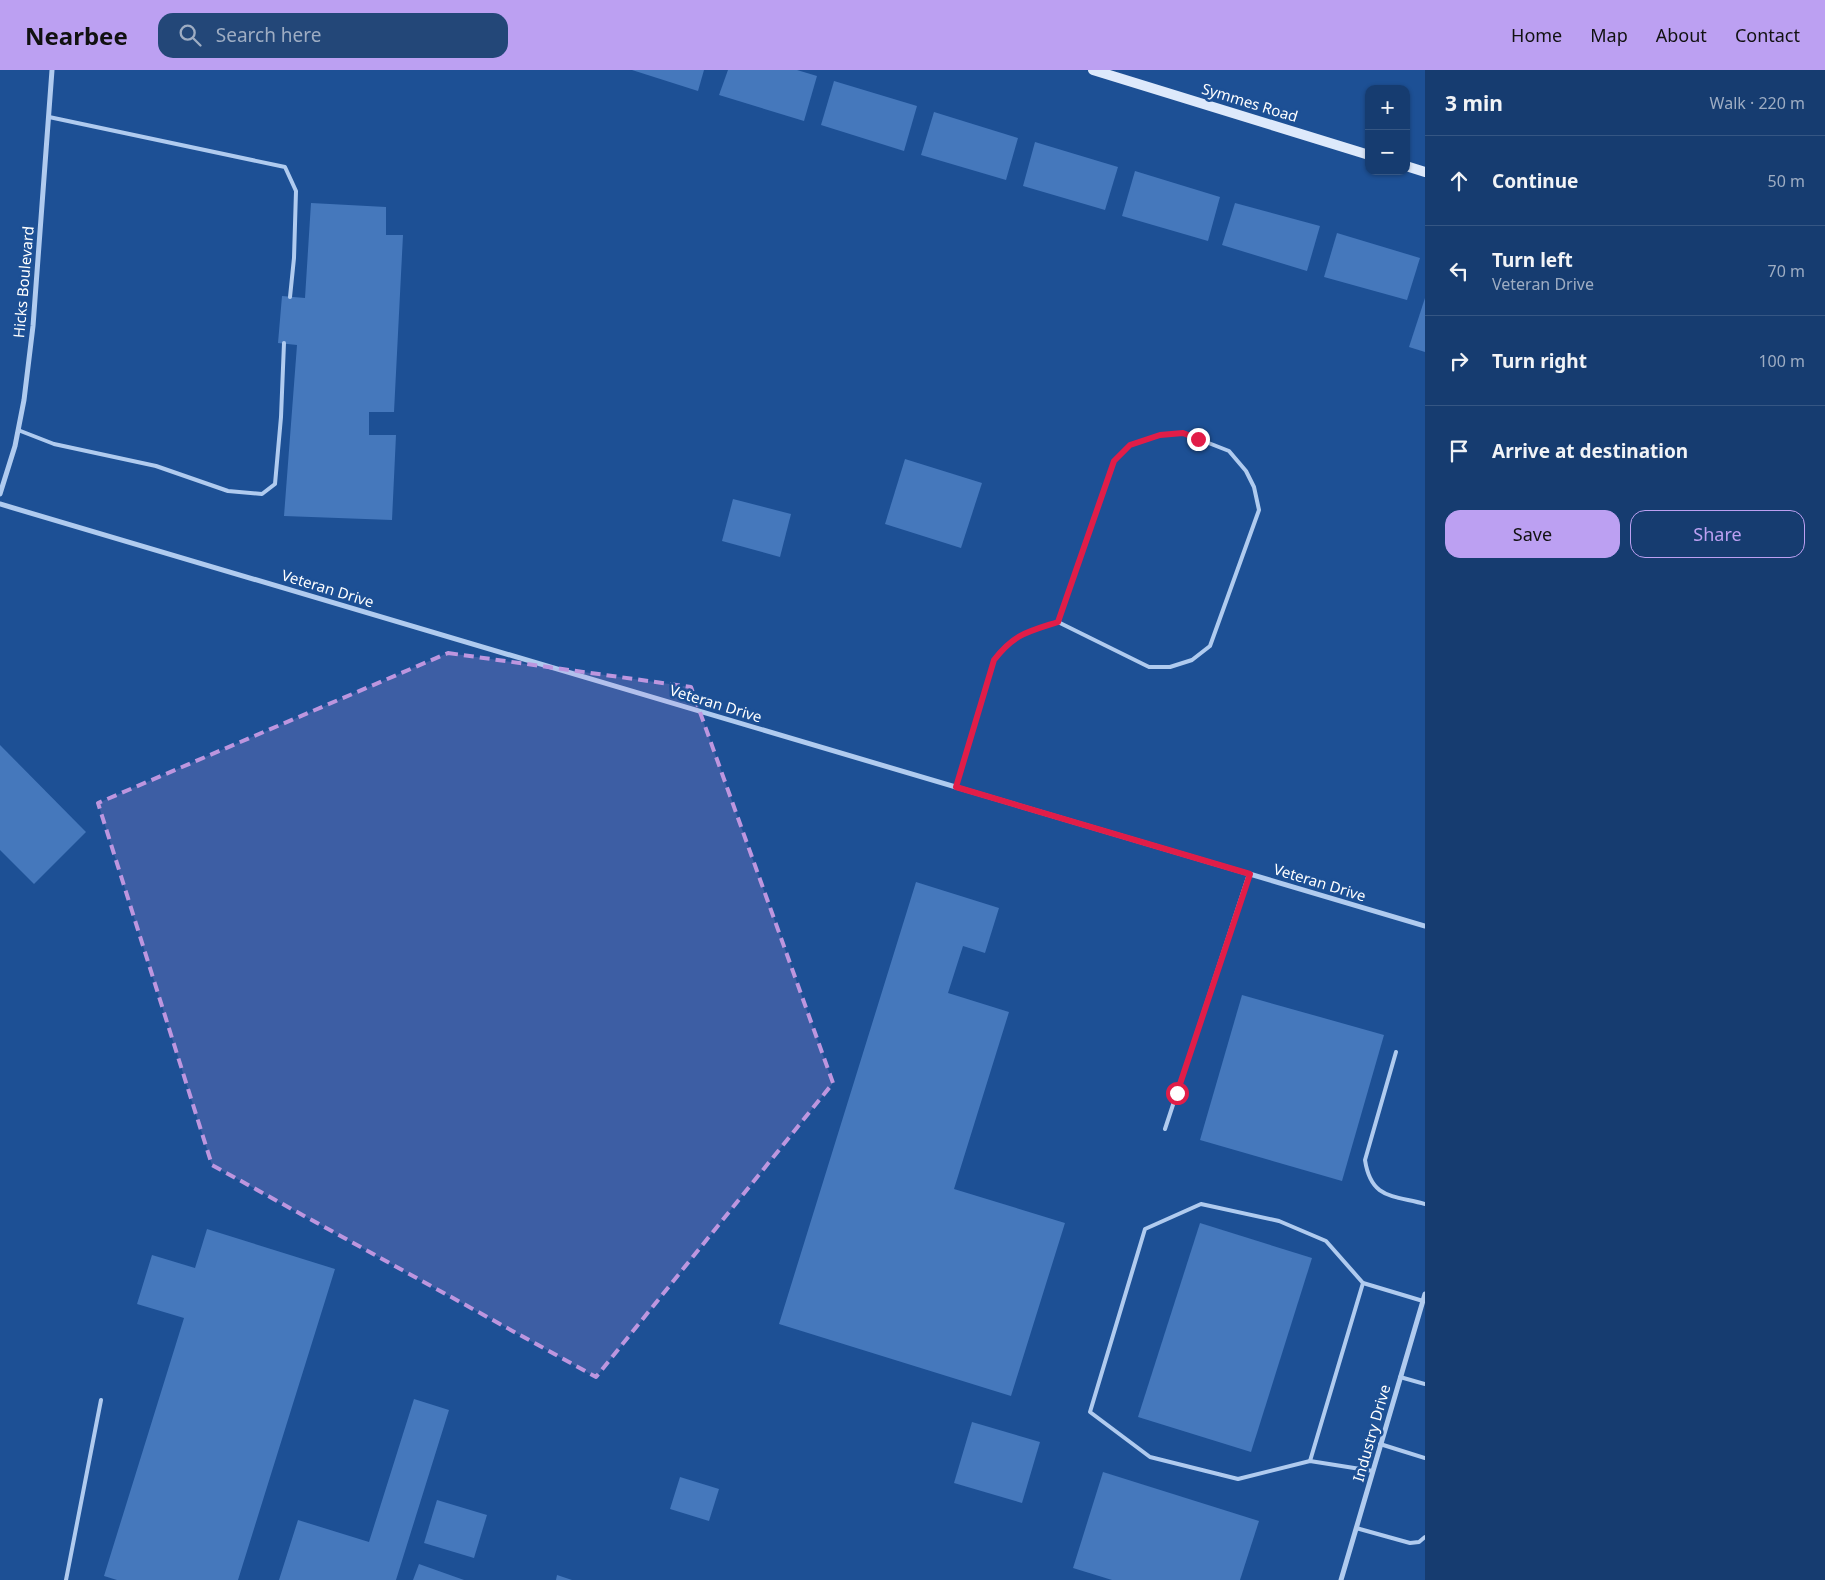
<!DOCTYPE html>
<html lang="en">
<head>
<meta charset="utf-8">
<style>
  :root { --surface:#163c70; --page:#234778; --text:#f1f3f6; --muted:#9eadc3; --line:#355683; --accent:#bca0f2 }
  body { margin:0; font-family:"Noto Sans",sans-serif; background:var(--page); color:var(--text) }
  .controls { position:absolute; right:15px; top:15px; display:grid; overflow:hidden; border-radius:10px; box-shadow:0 1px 4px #0004 }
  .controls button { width:45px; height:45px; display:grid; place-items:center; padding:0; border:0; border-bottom:1px solid var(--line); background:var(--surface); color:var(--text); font:25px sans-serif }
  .stop { position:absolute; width:15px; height:15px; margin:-11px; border:4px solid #e11d48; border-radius:50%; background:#fff }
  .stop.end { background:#e11d48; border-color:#fff; box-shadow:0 1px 5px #0008 }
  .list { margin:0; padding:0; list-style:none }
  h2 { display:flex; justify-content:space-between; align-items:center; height:65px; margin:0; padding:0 20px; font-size:21px }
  h2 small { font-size:16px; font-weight:400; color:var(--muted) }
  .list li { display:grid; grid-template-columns:32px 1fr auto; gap:15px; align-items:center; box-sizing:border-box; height:90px; padding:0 20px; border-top:1px solid var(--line) }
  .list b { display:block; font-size:19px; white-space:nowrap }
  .list p { margin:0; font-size:16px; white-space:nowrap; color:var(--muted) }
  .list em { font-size:16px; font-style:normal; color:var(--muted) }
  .actions { display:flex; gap:10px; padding:15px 20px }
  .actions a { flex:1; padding:11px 0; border:1px solid var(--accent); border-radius:15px; text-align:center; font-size:18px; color:var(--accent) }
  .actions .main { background:var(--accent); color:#111 }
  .icon { flex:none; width:28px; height:28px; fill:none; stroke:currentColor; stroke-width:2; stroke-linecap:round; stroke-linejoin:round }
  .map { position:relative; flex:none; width:1425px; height:1510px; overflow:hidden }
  header { display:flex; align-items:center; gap:30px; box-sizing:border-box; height:70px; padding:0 25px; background:var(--accent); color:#111 }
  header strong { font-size:24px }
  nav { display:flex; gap:28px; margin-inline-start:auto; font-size:18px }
  .search { width:350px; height:45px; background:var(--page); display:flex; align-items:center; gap:12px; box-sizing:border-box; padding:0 18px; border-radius:15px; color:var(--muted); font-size:19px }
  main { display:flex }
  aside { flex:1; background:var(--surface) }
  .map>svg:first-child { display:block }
  .building { fill:#4578bc }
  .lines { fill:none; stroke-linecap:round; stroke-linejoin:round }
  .lane { stroke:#b0cbef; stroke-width:4 }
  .street { stroke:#b0cbef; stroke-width:5 }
  .secondary { stroke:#dde9fb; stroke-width:10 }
  .route { stroke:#e11d48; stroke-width:6 }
  .marked { fill:#bd96df; fill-opacity:0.2; stroke:#bd96df; stroke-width:4; stroke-dasharray:10 6; stroke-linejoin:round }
  .labels { text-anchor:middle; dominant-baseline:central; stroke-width:5; stroke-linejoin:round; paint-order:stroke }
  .street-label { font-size:15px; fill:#fff; stroke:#1d5095 }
</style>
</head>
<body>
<header>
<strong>Nearbee</strong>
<div class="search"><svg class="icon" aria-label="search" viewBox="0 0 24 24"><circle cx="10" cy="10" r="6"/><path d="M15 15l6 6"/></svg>Search here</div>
<nav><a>Home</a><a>Map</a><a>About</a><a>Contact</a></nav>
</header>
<main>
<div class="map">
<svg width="1425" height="1510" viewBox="0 0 1425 1510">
  <rect width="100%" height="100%" fill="#1d5095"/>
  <g class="building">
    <path d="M632 0H704L698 21Z"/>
    <path d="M728 0H797L817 6 804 51 719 25Z"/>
    <path d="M834 11 917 36 904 81 821 55Z"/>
    <path d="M934 42 1018 68 1006 110 921 85Z"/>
    <path d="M1035 72 1118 97 1105 140 1023 116Z"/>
    <path d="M1135 101 1220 127 1208 171 1122 146Z"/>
    <path d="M311 133 386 137V165H403L394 342H369V365H396L392 450 284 446 297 275 278 273 282 226 305 228Z"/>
    <path d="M1235 133 1320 156 1307 201 1222 175Z"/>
    <path d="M1337 163 1420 188 1407 230 1324 207Z"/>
    <path d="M1425 228V282L1409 277Z"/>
    <path d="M905 389 982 413 961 478 885 454Z"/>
    <path d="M733 429 791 444 780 487 722 471Z"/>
    <path d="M0 675 86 762 34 814 0 780Z"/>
    <path d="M916 812 999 838 985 883 963 876 948 923 1009 942 954 1119 1065 1153 1011 1326 779 1254Z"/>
    <path d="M1242 925 1384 965 1342 1111 1200 1070Z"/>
    <path d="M1200 1153 1312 1188 1251 1382 1138 1347Z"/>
    <path d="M207 1159 335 1199 238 1510H117L104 1506 184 1248 137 1234 152 1185 195 1198Z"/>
    <path d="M414 1329 449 1340 396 1510H279L298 1450 369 1472Z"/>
    <path d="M972 1352 1040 1372 1022 1433 954 1413Z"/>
    <path d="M1103 1402 1259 1451 1240 1510H1112L1073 1498Z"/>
    <path d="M680 1407 719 1419 709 1451 670 1439Z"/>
    <path d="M437 1430 487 1445 474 1488 424 1473Z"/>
    <path d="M419 1494 464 1510H413Z"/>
    <path d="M557 1505 572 1510H556Z"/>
  </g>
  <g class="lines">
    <g class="lane">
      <path d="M49 47 285 97 296 121 294 188 290 227"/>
      <path d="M18 360 54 374 156 396 228 421 262 424 275 414 281 347 284 273"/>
      <path d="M956 717 994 590C1014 564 1027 562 1058 552L1114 391 1130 375 1160 365 1183 363 1229 381 1246 401 1254 417 1259 440 1210 576 1192 590 1170 597H1149L1058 552"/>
      <path d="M1396 982 1365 1090C1371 1129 1392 1125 1425 1134"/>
      <path d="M1165 1059 1249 804"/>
      <path d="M1400 1307 1425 1314"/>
      <path d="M1380 1374 1425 1388"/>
      <path d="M1310 1391 1363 1213"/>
      <path d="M1373 1401 1310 1391 1238 1409 1150 1387 1090 1342 1145 1159 1201 1134 1279 1151 1326 1171 1363 1213 1423 1231"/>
      <path d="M1356 1458 1410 1473 1419 1472 1425 1467"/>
      <path d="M66 1510 101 1330"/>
    </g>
    <g class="street">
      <path d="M0 424 15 376 24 330 33 256 52 0"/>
      <path d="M0 434 1425 856"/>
      <path d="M1341 1510 1425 1224"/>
    </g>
    <g class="secondary">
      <path d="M1093 0 1369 85"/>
      <path d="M1406 96 1425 102"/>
    </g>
  </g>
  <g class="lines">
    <path class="route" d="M1177 1023 1250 804 956 717 994 590C1014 564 1027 562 1058 552L1114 391 1130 375 1160 365 1183 363 1198 369"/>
  </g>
  <path class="marked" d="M448 583 691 617 833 1013 596 1307 212 1095 98 733Z"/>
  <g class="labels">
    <g class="street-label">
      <text transform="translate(1250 32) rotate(17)">Symmes Road</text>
      <text transform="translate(23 212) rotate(-85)">Hicks Boulevard</text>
      <text transform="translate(328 518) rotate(17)">Veteran Drive</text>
      <text transform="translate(716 633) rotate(17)">Veteran Drive</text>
      <text transform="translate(1320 812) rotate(17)">Veteran Drive</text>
      <text transform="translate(1371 1363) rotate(-74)">Industry Drive</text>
    </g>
  </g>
</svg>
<div class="controls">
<button>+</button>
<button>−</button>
</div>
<div class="stop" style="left:1177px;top:1023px"></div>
<div class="stop end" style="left:1198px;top:369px"></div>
</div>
<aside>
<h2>3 min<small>Walk · 220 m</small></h2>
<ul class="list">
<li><svg class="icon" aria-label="ahead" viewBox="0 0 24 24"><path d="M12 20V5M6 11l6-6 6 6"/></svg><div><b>Continue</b></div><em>50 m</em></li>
<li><svg class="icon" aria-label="left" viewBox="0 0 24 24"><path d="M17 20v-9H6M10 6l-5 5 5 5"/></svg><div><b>Turn left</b><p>Veteran Drive</p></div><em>70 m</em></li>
<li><svg class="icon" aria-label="right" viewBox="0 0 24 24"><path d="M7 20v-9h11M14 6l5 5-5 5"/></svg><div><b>Turn right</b></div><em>100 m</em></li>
<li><svg class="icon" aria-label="arrive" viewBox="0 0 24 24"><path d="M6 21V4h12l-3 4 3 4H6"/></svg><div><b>Arrive at destination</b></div></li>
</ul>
<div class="actions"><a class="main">Save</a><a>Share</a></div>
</aside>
</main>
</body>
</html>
